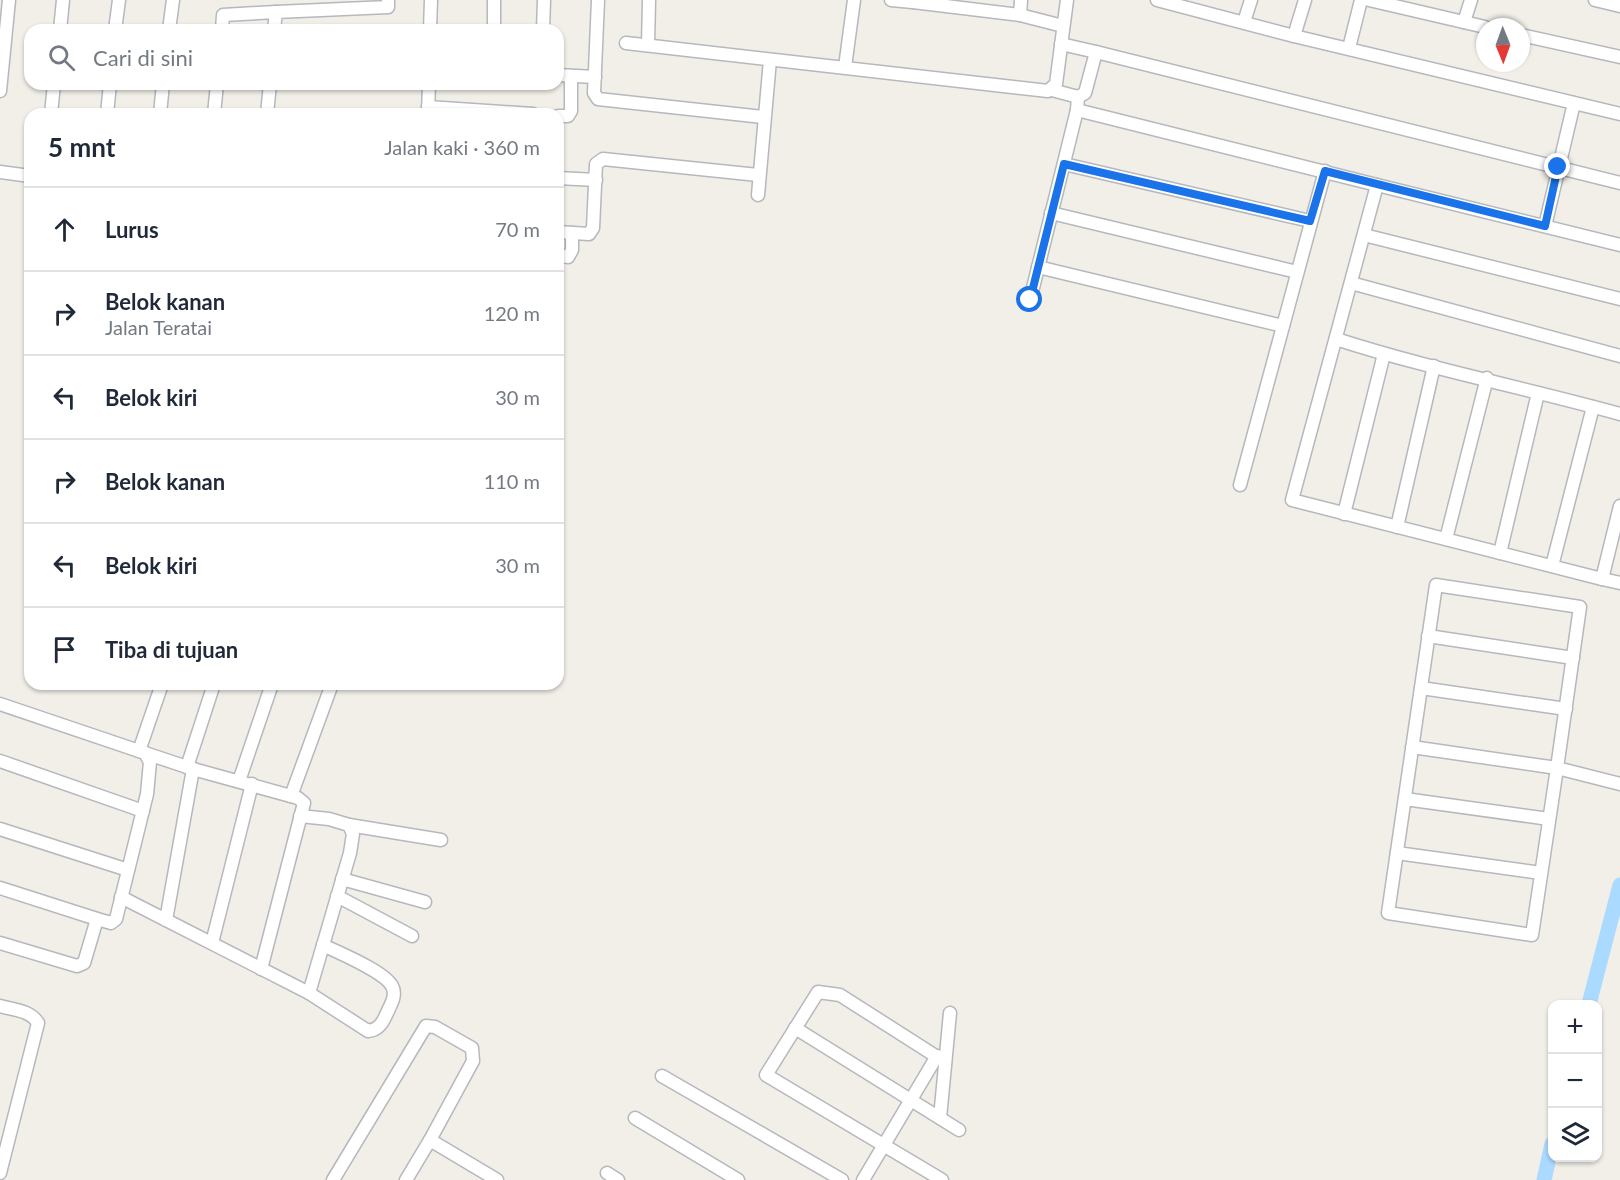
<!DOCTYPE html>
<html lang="id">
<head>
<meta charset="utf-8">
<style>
  :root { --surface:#fff; --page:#f6f6f7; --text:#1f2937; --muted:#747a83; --line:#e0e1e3 }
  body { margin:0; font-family:Lato,sans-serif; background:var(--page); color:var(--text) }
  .controls { position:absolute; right:18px; bottom:18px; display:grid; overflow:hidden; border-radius:12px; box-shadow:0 2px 4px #0004 }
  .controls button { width:54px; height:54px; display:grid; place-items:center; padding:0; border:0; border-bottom:2px solid var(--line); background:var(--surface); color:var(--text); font:30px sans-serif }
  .compass { position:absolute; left:1476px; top:18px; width:54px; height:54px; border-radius:50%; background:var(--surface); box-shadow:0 2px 4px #0004; rotate:179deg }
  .stop { position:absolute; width:18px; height:18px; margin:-14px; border:4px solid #1a73e8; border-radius:50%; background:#fff }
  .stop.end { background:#1a73e8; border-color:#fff; box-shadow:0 2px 6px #0008 }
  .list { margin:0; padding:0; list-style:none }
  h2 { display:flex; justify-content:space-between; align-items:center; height:78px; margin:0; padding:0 24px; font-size:26px }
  h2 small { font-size:20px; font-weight:400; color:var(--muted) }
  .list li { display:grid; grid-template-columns:39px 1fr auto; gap:18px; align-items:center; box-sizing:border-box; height:84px; padding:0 24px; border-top:2px solid var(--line) }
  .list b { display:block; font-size:22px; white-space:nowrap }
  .list p { margin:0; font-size:20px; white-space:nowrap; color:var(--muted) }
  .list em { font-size:20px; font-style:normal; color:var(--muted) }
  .icon { flex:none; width:33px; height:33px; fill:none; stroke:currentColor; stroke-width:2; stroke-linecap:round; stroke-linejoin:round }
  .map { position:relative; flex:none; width:1620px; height:1180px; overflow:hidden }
  .search { position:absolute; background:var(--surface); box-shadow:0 2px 4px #0004; left:24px; top:24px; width:540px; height:66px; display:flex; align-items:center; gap:15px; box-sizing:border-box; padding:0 21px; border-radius:18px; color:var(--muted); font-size:22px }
  .panel { position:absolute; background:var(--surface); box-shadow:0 2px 4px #0004; left:24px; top:108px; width:540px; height:582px; border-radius:18px }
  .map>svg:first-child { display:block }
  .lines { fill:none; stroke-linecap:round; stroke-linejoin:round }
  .canal { stroke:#aadaff; stroke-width:15 }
  .street-casing { stroke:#b5b8bc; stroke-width:15 }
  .street { stroke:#fff; stroke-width:12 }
  .route { stroke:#1a73e8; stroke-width:8 }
</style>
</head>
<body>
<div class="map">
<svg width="1620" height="1180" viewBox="0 0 1620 1180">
  <rect width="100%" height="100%" fill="#f1efe8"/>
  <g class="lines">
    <g class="canal">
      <path d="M1589 1004 1620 885"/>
      <path d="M1544 1180 1552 1144"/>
    </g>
    <defs>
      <g id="street">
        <path d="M598 0 594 93 598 99 763 117"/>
        <path d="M891 0 913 2 914 0"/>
        <path d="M1157 0 1294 36 1620 114"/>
        <path d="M1369 0 1485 27"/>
        <path d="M1595 0 1620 6"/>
        <path d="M913 2 1020 15 1063 26"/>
        <path d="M1020 15 1021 0"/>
        <path d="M1244 22 1251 0"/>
        <path d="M1464 22 1471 0"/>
        <path d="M60 30 63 0"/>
        <path d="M115 30 119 0"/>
        <path d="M169 30 173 0"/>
        <path d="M222 30 223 15 276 12"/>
        <path d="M274 30 276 12 388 7V0"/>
        <path d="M430 30 431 0"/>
        <path d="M494 30V0"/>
        <path d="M543 30 544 0"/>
        <path d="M1521 35 1620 57"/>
        <path d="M1294 36 1305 0"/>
        <path d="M626 43 1048 91 1056 84 1067 0"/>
        <path d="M1061 44 1096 52"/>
        <path d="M648 45 649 0"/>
        <path d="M1349 48 1361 0"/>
        <path d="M845 67 854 0"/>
        <path d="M558 75 595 77"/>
        <path d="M1052 90 1078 97 1085 93 1096 52 1620 183"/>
        <path d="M0 91 9 0"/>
        <path d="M1078 97 1077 110 1377 185"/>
        <path d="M428 107 533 114"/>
        <path d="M51 114 54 84"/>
        <path d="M107 114 110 84"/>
        <path d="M160 114 163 84"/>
        <path d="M214 114 217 84"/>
        <path d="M267 114 270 84"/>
        <path d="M428 114 429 84"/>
        <path d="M558 116H568L571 111V76"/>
        <path d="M1064 164 1310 221"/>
        <path d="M0 172 30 176"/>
        <path d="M558 178 596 180"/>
        <path d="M758 195 770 60"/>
        <path d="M1051 213 1297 272"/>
        <path d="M1545 226 1574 103"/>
        <path d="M558 232 589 234 593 228 596 164 603 159 758 175"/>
        <path d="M1364 235 1620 299"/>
        <path d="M1620 245 1377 185 1292 500 1602 579 1620 506"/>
        <path d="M558 255 568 257 572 250V233"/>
        <path d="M1038 267 1283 326"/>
        <path d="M1351 283 1620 356"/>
        <path d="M1030 300 1077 110"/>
        <path d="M1336 339C1429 369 1526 388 1620 414"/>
        <path d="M1240 485 1325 171"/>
        <path d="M1344 514 1384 354"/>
        <path d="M1397 527 1434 366"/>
        <path d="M1446 539 1487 378"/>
        <path d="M1500 553 1538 393"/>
        <path d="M1552 566 1593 407"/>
        <path d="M1602 579 1620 583"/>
        <path d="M1428 636 1573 658"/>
        <path d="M1421 688 1566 709"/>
        <path d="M0 704 145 753 150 762 147 794 116 919 111 923 97 919 0 888"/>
        <path d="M1412 747 1557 768 1532 935 1388 913 1436 585 1580 607 1557 768 1620 784"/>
        <path d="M139 751 162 684"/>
        <path d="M145 753 193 769 298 798 304 803 261 969"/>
        <path d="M0 761 143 811"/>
        <path d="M187 767 214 684"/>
        <path d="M239 781 272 684"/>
        <path d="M291 796 332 684"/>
        <path d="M1405 799 1549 819"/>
        <path d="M300 816 329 819 349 825 353 834 350 853 309 993"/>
        <path d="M349 825 441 840"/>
        <path d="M0 829 128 870"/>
        <path d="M1397 853 1541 873"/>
        <path d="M342 879 425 902"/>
        <path d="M337 896 412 936"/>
        <path d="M121 897 309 993 368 1031C379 1030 383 1022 387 1013 391 1004 397 995 392 986 384 971 339 953 323 945"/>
        <path d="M166 920 193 769"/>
        <path d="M0 943 77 966 84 963 97 919"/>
        <path d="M212 943 252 784"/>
        <path d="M0 1006C14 1010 30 1010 38 1023L0 1173"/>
        <path d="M795 1028 959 1130"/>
        <path d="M662 1076 842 1180"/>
        <path d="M635 1118 738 1180"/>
        <path d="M940 1118 950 1013"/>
        <path d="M607 1173 618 1180"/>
        <path d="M333 1180 426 1026 435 1027 472 1048 473 1061 430 1140"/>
        <path d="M406 1180 430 1140 497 1180"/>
        <path d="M863 1180 937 1056"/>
        <path d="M942 1180 766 1075 818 992 840 995 945 1062"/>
      </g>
    </defs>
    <use href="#street" class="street-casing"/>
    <use href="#street" class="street"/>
  </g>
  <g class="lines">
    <path class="route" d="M1030 300 1064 164 1310 221 1325 171 1545 226 1558 167"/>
  </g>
</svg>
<div class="controls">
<button>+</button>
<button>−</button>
<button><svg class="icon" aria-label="layers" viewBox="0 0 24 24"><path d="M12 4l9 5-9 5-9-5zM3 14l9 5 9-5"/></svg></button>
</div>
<svg class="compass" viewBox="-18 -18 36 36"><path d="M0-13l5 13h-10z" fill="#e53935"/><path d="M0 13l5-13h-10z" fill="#747a83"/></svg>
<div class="stop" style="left:1030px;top:300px"></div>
<div class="stop end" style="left:1558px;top:167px"></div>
<div class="search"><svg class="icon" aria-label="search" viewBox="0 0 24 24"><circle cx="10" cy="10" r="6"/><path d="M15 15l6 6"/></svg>Cari di sini</div>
<section class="panel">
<h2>5 mnt<small>Jalan kaki · 360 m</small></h2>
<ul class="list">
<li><svg class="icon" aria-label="ahead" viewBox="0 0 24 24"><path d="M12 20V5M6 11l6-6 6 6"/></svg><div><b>Lurus</b></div><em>70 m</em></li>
<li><svg class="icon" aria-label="right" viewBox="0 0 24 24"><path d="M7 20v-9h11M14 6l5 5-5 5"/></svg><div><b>Belok kanan</b><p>Jalan Teratai</p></div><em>120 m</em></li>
<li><svg class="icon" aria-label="left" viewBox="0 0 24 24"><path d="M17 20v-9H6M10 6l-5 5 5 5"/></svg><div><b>Belok kiri</b></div><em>30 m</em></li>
<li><svg class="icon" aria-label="right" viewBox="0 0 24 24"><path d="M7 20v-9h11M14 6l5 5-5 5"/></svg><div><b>Belok kanan</b></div><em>110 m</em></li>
<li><svg class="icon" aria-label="left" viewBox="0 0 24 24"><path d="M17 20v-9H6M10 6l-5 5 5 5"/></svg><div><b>Belok kiri</b></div><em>30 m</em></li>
<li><svg class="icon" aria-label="arrive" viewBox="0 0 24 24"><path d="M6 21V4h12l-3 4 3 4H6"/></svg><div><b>Tiba di tujuan</b></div></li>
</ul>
</section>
</div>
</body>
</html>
